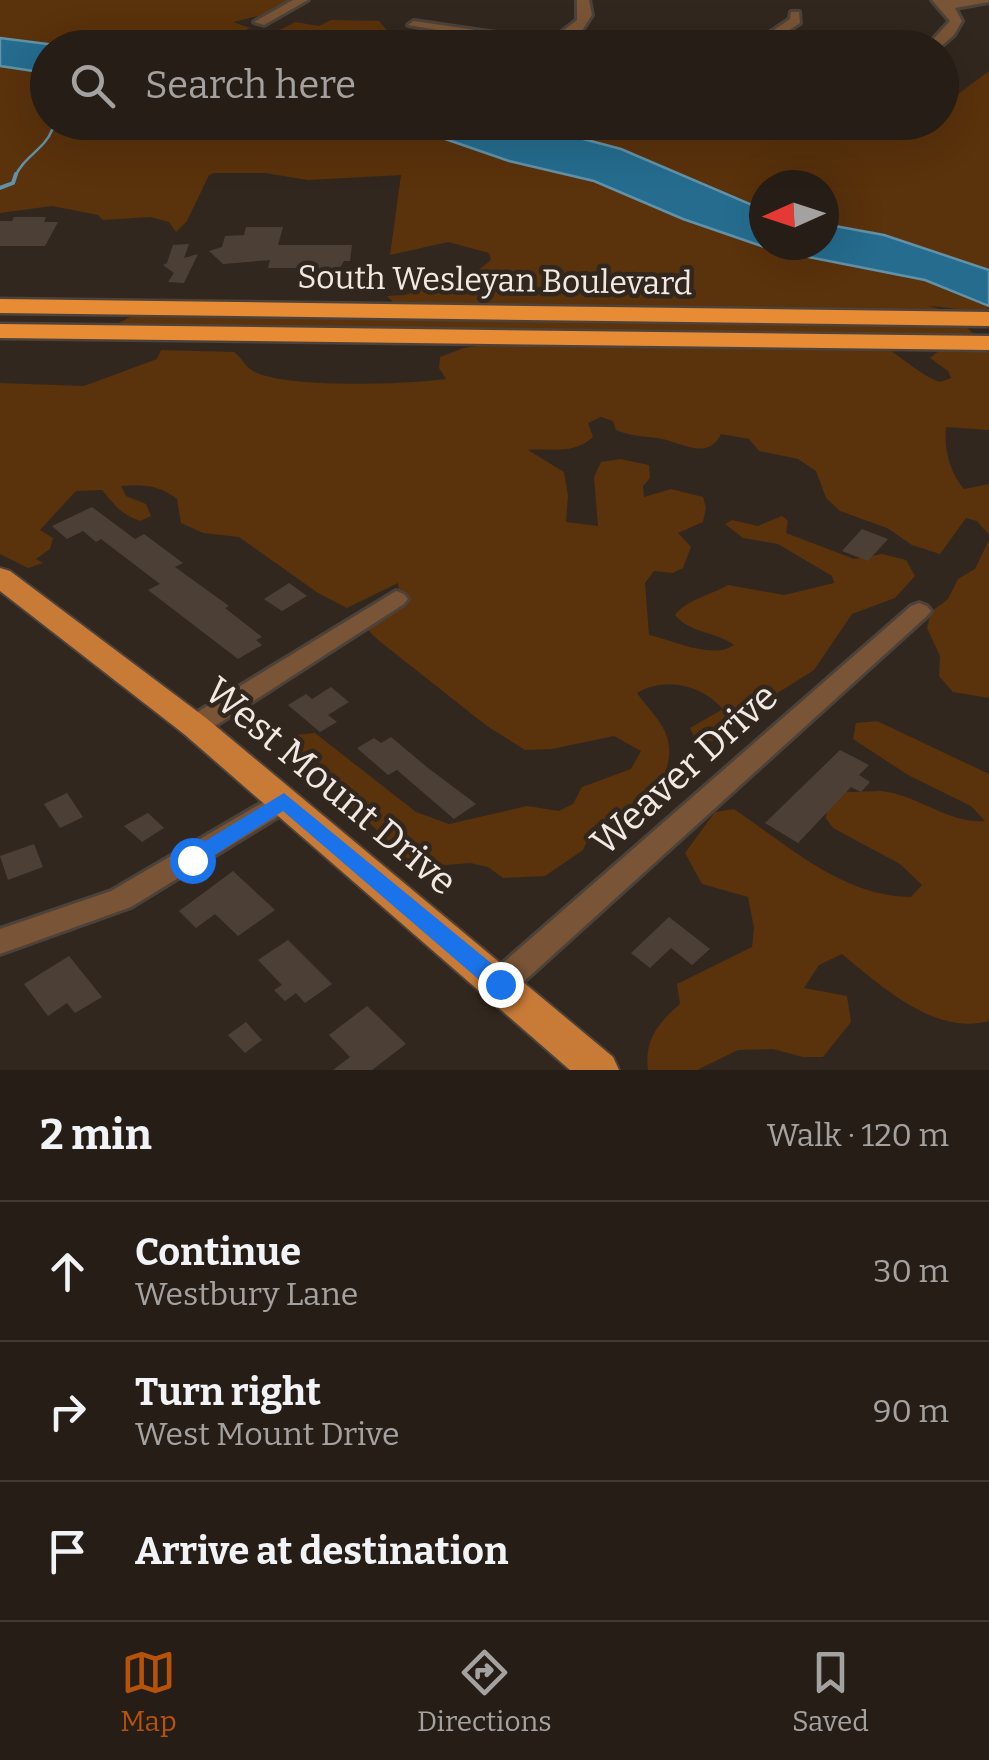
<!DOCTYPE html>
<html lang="en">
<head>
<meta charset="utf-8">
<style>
  :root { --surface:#261d16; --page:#322a23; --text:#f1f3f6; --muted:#a4a2a1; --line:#423b35; --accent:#b45309 }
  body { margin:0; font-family:Bitter,serif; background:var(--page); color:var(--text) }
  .compass { position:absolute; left:749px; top:170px; width:90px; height:90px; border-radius:50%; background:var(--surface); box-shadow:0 10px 40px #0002; rotate:267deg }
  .stop { position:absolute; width:30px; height:30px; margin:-22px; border:8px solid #1a73e8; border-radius:50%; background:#fff }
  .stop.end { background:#1a73e8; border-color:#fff; box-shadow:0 2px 10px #0008 }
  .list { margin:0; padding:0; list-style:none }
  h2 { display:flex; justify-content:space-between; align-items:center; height:130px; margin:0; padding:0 40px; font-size:42px }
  h2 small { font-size:32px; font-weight:400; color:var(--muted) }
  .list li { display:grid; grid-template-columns:65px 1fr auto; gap:30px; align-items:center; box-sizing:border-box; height:140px; padding:0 40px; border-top:2px solid var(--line) }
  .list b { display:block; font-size:38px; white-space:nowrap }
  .list p { margin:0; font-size:32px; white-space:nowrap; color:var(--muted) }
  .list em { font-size:32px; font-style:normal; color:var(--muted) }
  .icon { flex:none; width:55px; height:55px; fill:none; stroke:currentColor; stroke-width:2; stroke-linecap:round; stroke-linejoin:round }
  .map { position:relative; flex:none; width:989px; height:1070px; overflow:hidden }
  .search { position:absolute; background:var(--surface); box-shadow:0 10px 40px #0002; left:30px; right:30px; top:30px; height:110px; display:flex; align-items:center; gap:25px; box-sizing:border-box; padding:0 35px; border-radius:55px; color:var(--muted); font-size:38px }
  .sheet { height:550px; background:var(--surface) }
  nav { display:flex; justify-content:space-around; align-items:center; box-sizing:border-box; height:140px; border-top:2px solid var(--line); background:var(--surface); font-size:28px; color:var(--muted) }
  nav a { display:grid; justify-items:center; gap:5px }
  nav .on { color:var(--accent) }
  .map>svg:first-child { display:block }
  .green { fill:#5a320c }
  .water { fill:#256c8e; stroke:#6292a8; stroke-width:2.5 }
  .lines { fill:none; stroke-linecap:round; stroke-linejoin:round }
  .stream-far1 { stroke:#6292a8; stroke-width:2.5 }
  .stream { stroke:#6292a8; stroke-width:4 }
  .building { fill:#4c4036 }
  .minor-casing { stroke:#4d423a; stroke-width:6 }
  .major-casing { stroke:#4d423a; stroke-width:4 }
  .highway-casing { stroke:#4d423a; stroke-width:5 }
  .minor { fill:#795436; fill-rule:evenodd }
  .major { fill:#c87b37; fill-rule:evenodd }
  .highway { fill:#e78b35; fill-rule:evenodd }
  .route { fill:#1a73e8 }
  .labels { text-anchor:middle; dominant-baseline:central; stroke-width:9; stroke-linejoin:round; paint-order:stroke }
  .street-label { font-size:32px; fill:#f1e9e3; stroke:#32271e }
  .near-street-label { font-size:38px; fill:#f1e9e3; stroke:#32271e }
</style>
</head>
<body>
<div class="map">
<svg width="989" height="1070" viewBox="0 0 989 1070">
  <rect width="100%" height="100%" fill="#32271e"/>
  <g class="green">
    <path d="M0 0H294L266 14 233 22 250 28 235 36 191 46 222 44 256 30 276 32 295 22 319 26 331 20 379 21 390 34 404 38 432 33 544 47 71 48 0 38Z"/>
    <path d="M0 66 47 73 48 122 399 123 509 161 594 181 683 219 772 250 925 280 989 306V311C968 312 950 307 928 306L950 312 437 306 393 302 387 296 405 295 433 284 471 283V276L491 260 489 253 448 242 390 255 401 175 308 180 265 173H214L209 175 187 221 176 232 169 222 151 217 103 220 98 215 52 206 0 213Z"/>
    <path d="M989 71V270L884 235 824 224V185H764V210L621 149 523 123 718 126 719 122H839L896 130 912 129 922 123 942 122V106Z"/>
    <path d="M132 316 961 323 979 338 152 330 119 323Z"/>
    <path d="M491 344 884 347C904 358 918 374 940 382L951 378 948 371 930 358 940 350 989 349V430L946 427C944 449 949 471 964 489L989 484V535L977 521 966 518 940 554 912 545 887 528 840 511 826 498 816 471 798 459 759 451 749 439 721 434C707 463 679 440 656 438 641 436 631 436 616 430L613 421 601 417 588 423 593 437C574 455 552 448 528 450L564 472 568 496 566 522 598 526 594 477 601 462 620 459 649 465 650 478 643 486 644 497 671 489 703 497 706 508 703 522 678 533 691 547 683 568 673 573 654 571 645 583 649 635C672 640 713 660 734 645 715 631 691 634 675 615 686 600 711 595 728 585L784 595 834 583 832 576 778 544 743 538 725 524 732 520 758 526 782 516 788 521 786 533 854 559 882 554 906 560 915 576 895 598 852 614 814 670 752 709 717 741 696 740 690 728 723 709C701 685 666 676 637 693 648 709 667 725 669 746 673 789 628 814 595 825L583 850 545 876 503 878 488 867 470 863 445 865 407 858 310 768 295 763 296 735 315 733 416 812 449 824 527 806 559 811 573 804 582 787 631 769 641 751 614 736 552 749 525 750 487 726 378 640 366 628 400 602 398 583 347 608 318 593 239 537 203 533 181 523 177 499C160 485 142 484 121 486L126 496 146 504 151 516 140 521C119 513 115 505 102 490L76 491 40 530 53 538 50 549 36 559 43 563 28 568 0 554V383L84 386 157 359 161 350 234 352C241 357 243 363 250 369 276 390 411 384 446 379L439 368 440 357 464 348Z"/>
    <path d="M989 540V698L953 692 939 676 940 656 927 628 931 612 948 599 958 579 975 569Z"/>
    <path d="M877 721 989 774V1021C935 1036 881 986 842 954L819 965 804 988 847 996 851 1022 823 1057H803L773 1049 738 1050 697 1070H648C644 1040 658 1023 680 1004L677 984 752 947 754 928 748 897 702 884 685 853 715 812 734 809C789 846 842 896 911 897L922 885 900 864 833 828 826 818 827 800 841 791C858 794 876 789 888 792 921 798 951 824 985 821L971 806 908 775 853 739 856 723Z"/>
  </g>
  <g class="water">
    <path d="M0 38 71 47 48 48 47 73 0 66Z"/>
    <path d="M399 123H523L621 149 764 210V245H824V224L884 235 989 270V306L925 280 773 250 683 219 594 181 509 161Z"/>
  </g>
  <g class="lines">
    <path class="stream-far1" d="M15 177C23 157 45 149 52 130L68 122"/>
    <path class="stream" d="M0 188 13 183 16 174"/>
  </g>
  <g class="building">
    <path d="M14 217H46L44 222H58L45 246H0V221H12Z"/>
    <path d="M246 227H283L278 245H352L350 261H344L340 268H268L270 260 223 264 209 251 222 247 225 236 244 235Z"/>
    <path d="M189 244 184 258 198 254 184 283 168 282 174 273 163 265 167 263 173 245Z"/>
    <path d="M92 507 135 539 144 534 183 563 175 567 229 606 225 608 262 637 256 640 262 645 238 659 148 590 160 584 101 539 96 542 83 531 67 539 52 526Z"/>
    <path d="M862 529 888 539 868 561 842 551Z"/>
    <path d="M289 583 307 596 282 611 264 599Z"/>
    <path d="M331 687 349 702 328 715 337 722 320 732 288 705 306 694 312 699Z"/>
    <path d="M391 737 428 768 476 804 454 819 397 770 388 775 357 748 374 738 381 743Z"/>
    <path d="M840 750 869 765 859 775 870 782 861 792 851 787 798 843 765 823Z"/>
    <path d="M67 793 83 817 60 828 44 804Z"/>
    <path d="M148 813 164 828 142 842 124 826Z"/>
    <path d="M34 844 43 867 8 880 0 856Z"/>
    <path d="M233 871 275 910 238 936 215 914 196 928 179 911Z"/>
    <path d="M669 917 710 949 692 965 671 948 650 968 631 953Z"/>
    <path d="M288 940 332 984 305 1003 296 993 285 1001 274 990 282 985 258 960Z"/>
    <path d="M69 956 102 997 75 1013 67 1003 48 1016 24 984Z"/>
    <path d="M367 1006 406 1044 372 1070H333L350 1057 329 1035Z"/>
    <path d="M246 1022 262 1040 245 1053 228 1035Z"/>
  </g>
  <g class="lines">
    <defs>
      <g id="minor">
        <path d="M293 0H308L264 25 254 22Z"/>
        <path d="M577 0H589L592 15 583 29 565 43 580 48H544L408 25 414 21 550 41 577 20Z"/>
        <path d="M932 0H988L989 2 955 8 962 21 954 35 939 48H925L950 21Z"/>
        <path d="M791 12H799L800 23 762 48H747L790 19Z"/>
        <path d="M868 122H909L913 126 906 130Z"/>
        <path d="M396 591 404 594 408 599 404 604 204 733H186L182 726 186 719Z"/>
        <path d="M919 603 927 606 931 611 927 616 511 993 500 997 489 993 484 984 489 975 911 606Z"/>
        <path d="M284 790 294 793 298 800 294 807 131 907 0 954V929L111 891Z"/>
      </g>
      <path id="major" d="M0 568 10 571 206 718 613 1057 619 1070H570L184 734 0 591Z"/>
      <g id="highway">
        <path d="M0 299 989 312V326L0 313Z"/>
        <path d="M0 324 989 336V350L0 338Z"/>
      </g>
    </defs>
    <use href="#minor" class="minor-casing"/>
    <use href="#major" class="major-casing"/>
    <use href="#highway" class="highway-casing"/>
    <use href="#minor" class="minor"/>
    <use href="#major" class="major"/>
    <use href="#highway" class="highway"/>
  </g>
  <path class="route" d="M284 793 508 977 511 984 508 990H491L283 811 199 865H184L181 860 184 854Z"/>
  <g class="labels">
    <g class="street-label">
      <text transform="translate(495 280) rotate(1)">South Wesleyan Boulevard</text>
    </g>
    <g class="near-street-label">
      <text transform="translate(684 769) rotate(-42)">Weaver Drive</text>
      <text transform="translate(331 786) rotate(40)">West Mount Drive</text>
    </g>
  </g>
</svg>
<svg class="compass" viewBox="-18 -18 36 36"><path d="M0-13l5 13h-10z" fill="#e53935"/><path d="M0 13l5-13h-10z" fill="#a4a2a1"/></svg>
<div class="stop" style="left:192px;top:860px"></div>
<div class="stop end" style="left:500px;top:984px"></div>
<div class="search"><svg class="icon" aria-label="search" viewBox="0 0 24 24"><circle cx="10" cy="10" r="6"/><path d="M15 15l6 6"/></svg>Search here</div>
</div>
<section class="sheet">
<h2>2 min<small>Walk · 120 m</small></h2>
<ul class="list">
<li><svg class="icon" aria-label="ahead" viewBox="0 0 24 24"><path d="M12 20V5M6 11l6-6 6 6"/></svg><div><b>Continue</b><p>Westbury Lane</p></div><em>30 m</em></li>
<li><svg class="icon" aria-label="right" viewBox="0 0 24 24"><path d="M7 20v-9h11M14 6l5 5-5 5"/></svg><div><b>Turn right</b><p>West Mount Drive</p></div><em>90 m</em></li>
<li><svg class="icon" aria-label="arrive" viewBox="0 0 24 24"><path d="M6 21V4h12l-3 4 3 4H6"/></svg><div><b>Arrive at destination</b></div></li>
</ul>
</section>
<nav>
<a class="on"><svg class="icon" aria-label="map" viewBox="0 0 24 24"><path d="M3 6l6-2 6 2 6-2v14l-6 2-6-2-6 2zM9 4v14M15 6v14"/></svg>Map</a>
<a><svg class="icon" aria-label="directions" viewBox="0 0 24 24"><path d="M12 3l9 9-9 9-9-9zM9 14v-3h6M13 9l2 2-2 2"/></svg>Directions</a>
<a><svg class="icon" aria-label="saved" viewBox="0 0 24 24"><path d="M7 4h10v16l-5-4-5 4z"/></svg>Saved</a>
</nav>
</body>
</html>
